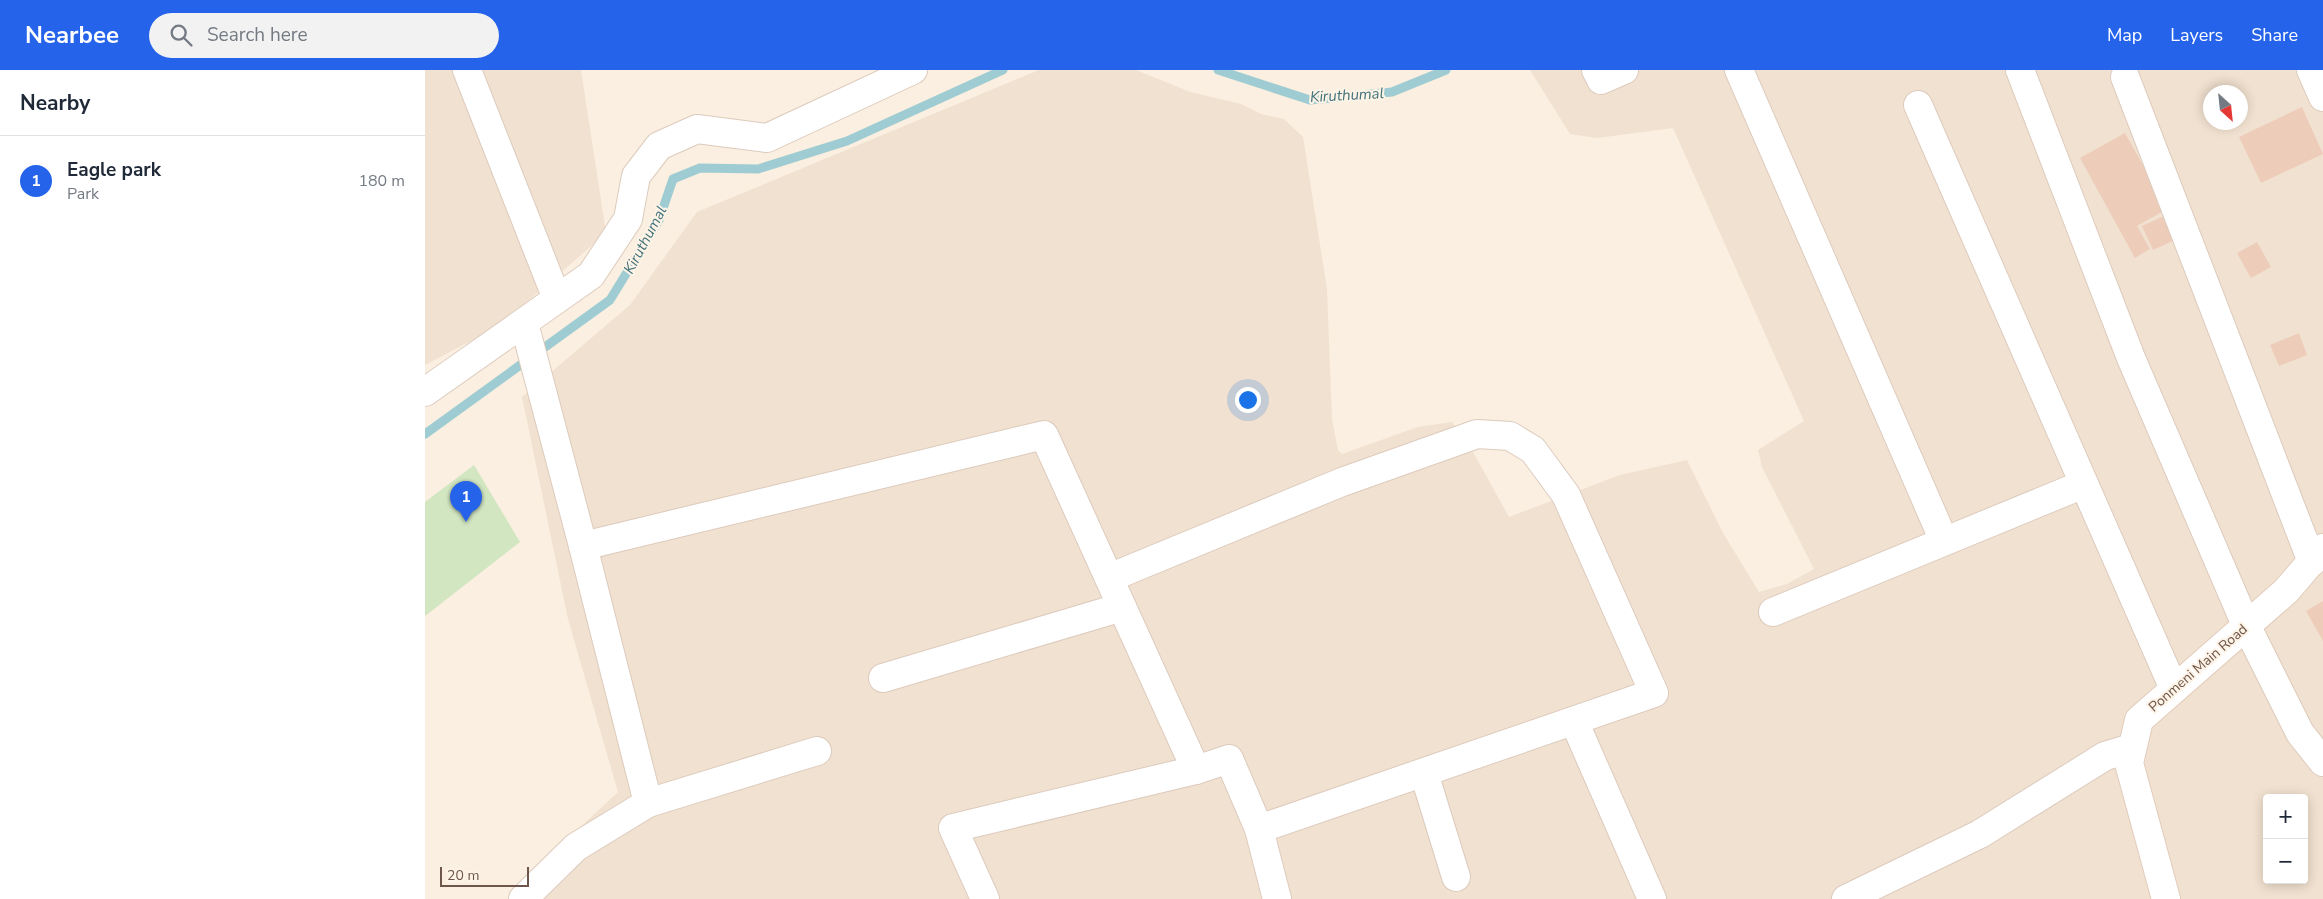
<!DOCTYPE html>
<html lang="en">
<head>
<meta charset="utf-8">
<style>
  :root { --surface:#fff; --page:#f2f2f3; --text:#1f2937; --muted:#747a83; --line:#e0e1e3; --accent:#2563eb }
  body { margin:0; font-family:"Nunito Sans",sans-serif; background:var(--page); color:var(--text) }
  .controls { position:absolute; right:15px; bottom:15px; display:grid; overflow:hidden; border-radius:5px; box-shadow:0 2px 12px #0003 }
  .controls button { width:45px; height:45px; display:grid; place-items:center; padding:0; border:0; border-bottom:1px solid var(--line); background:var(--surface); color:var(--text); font:25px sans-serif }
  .compass { position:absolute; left:1778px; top:15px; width:45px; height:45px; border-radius:50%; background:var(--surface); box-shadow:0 2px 12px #0003; rotate:153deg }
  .scale { position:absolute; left:15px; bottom:12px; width:89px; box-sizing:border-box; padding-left:5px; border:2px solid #6f564a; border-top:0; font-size:14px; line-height:18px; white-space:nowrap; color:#6f564a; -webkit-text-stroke:4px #fdf3e6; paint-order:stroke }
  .you { position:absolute; left:822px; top:329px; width:18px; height:18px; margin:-12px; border:4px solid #fff; border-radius:50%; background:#1a73e8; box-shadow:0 0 0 8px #1a73e833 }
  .badge { display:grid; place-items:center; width:32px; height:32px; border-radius:50%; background:var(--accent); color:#fff; font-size:16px; font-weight:700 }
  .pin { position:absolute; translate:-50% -41px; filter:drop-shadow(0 1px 2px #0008) }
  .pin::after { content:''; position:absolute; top:26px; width:18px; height:15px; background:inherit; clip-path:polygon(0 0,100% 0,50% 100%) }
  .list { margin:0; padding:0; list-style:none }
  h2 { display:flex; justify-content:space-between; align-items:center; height:65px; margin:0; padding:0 20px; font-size:21px }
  h2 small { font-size:16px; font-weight:400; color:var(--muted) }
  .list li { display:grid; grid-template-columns:32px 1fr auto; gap:15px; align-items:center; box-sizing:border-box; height:90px; padding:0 20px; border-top:1px solid var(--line) }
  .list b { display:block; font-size:19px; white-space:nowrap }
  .list p { margin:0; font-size:16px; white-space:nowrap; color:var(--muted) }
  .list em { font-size:16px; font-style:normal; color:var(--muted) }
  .icon { flex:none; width:28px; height:28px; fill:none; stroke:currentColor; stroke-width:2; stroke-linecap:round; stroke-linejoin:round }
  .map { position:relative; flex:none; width:1898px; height:829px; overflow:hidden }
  header { display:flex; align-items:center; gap:30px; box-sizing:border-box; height:70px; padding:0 25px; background:var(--accent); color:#fff }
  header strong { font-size:24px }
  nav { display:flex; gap:28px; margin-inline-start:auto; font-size:18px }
  .search { width:350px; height:45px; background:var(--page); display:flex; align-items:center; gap:12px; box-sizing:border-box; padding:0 18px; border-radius:28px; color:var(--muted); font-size:19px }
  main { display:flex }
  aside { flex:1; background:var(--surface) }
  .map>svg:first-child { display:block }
  .residential { fill:#f1e1d0; fill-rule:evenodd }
  .green { fill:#d1e6c1 }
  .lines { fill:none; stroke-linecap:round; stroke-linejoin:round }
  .stream { stroke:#9eccd2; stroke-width:9 }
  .building { fill:#edcdba }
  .street-casing { stroke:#ddcbbd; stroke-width:30 }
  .secondary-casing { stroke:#e2ccbc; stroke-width:30 }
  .street { stroke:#fff; stroke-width:28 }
  .secondary { stroke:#fff; stroke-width:28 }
  .labels { text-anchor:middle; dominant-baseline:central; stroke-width:4; stroke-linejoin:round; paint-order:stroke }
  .street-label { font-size:14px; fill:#6f564a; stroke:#fdf3e6 }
  .water-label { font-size:15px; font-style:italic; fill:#43737b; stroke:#fdf3e6 }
</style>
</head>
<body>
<header>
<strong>Nearbee</strong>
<div class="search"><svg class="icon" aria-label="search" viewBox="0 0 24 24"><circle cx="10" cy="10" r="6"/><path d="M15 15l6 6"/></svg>Search here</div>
<nav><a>Map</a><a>Layers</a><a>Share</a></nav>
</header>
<main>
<aside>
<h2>Nearby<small></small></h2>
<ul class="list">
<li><span class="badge">1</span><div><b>Eagle park</b><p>Park</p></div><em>180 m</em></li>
</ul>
</aside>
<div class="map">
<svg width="1898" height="829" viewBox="0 0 1898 829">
  <rect width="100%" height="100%" fill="#faefe0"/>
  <g class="residential">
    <path d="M0 0H156L181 163 76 255 0 295Z"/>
    <path d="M614 0H711L765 22 816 34 836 44 859 49 878 67 902 219 907 350 913 380 917 384 993 357 1027 352 1043 373 1084 447 1195 405 1262 390 1298 463 1334 522 1362 514 1389 499 1337 397 1333 380 1379 351 1248 58 1172 68 1145 64 1105 0H1898V829H89L85 823 193 722 143 549 97 327 205 235 272 142ZM1786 22H1816V52H1786ZM1842 728H1879V810H1842Z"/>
  </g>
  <path class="green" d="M49 395 95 472 0 546V432Z"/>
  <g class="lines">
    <g class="stream">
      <path d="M793 0 885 30 967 22 1021 0"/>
      <path d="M0 364 185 230 234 150 248 109 275 98 333 99 422 71 578 0"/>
    </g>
  </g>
  <g class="building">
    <path d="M1877 37 1898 84 1836 113 1814 67Z"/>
    <path d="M1700 63 1742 139 1712 156 1725 179 1710 188 1655 88Z"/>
    <path d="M1739 146 1750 170 1728 180 1717 156Z"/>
    <path d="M1832 172 1846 197 1826 208 1812 183Z"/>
    <path d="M1874 263 1882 285 1854 296 1845 275Z"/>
    <path d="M1898 531V571L1881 541Z"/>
  </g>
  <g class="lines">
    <defs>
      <g id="street">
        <path d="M42 0 132 229"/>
        <path d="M1171 0 1176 10 1199 0"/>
        <path d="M1314 0 1519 471"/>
        <path d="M1595 0 1706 288 1821 555 1875 663 1898 692"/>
        <path d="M1886 0 1898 27"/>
        <path d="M1700 7 1887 492"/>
        <path d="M1493 35 1749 619"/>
        <path d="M99 253 158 476 619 365 771 700"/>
        <path d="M0 322 166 205 203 149 211 106 234 76 272 59 342 68 488 0"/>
        <path d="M158 476 223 733 392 681"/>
        <path d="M684 508 917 412 1052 364 1085 366 1108 380 1141 425 1229 623 834 759 852 829"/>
        <path d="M1348 542 1659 414"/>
        <path d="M458 608 697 537"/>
        <path d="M1149 651 1227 829"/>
        <path d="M999 703 1031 807"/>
        <path d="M98 829 151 777 223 733"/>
        <path d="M560 829 528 758 771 700 804 689 834 759"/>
        <path d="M1421 829 1555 764 1680 686 1707 678"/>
      </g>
      <path id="secondary" d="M1741 829 1704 693 1714 650 1861 521 1898 478"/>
    </defs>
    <use href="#street" class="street-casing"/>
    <use href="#secondary" class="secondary-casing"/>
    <use href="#street" class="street"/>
    <use href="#secondary" class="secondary"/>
  </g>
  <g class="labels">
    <g class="street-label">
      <text transform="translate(1773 598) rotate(-41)">Ponmeni Main Road</text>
    </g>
    <g class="water-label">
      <text transform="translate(922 25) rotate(-3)">Kiruthumal</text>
      <text transform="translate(220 170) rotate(-62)">Kiruthumal</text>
    </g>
  </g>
</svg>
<div class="controls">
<button>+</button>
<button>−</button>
</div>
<svg class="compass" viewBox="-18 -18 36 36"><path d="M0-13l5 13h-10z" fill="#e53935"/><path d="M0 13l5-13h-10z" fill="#747a83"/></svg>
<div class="scale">20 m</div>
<div class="you"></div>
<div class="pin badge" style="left:41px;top:452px">1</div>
</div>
</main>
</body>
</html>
